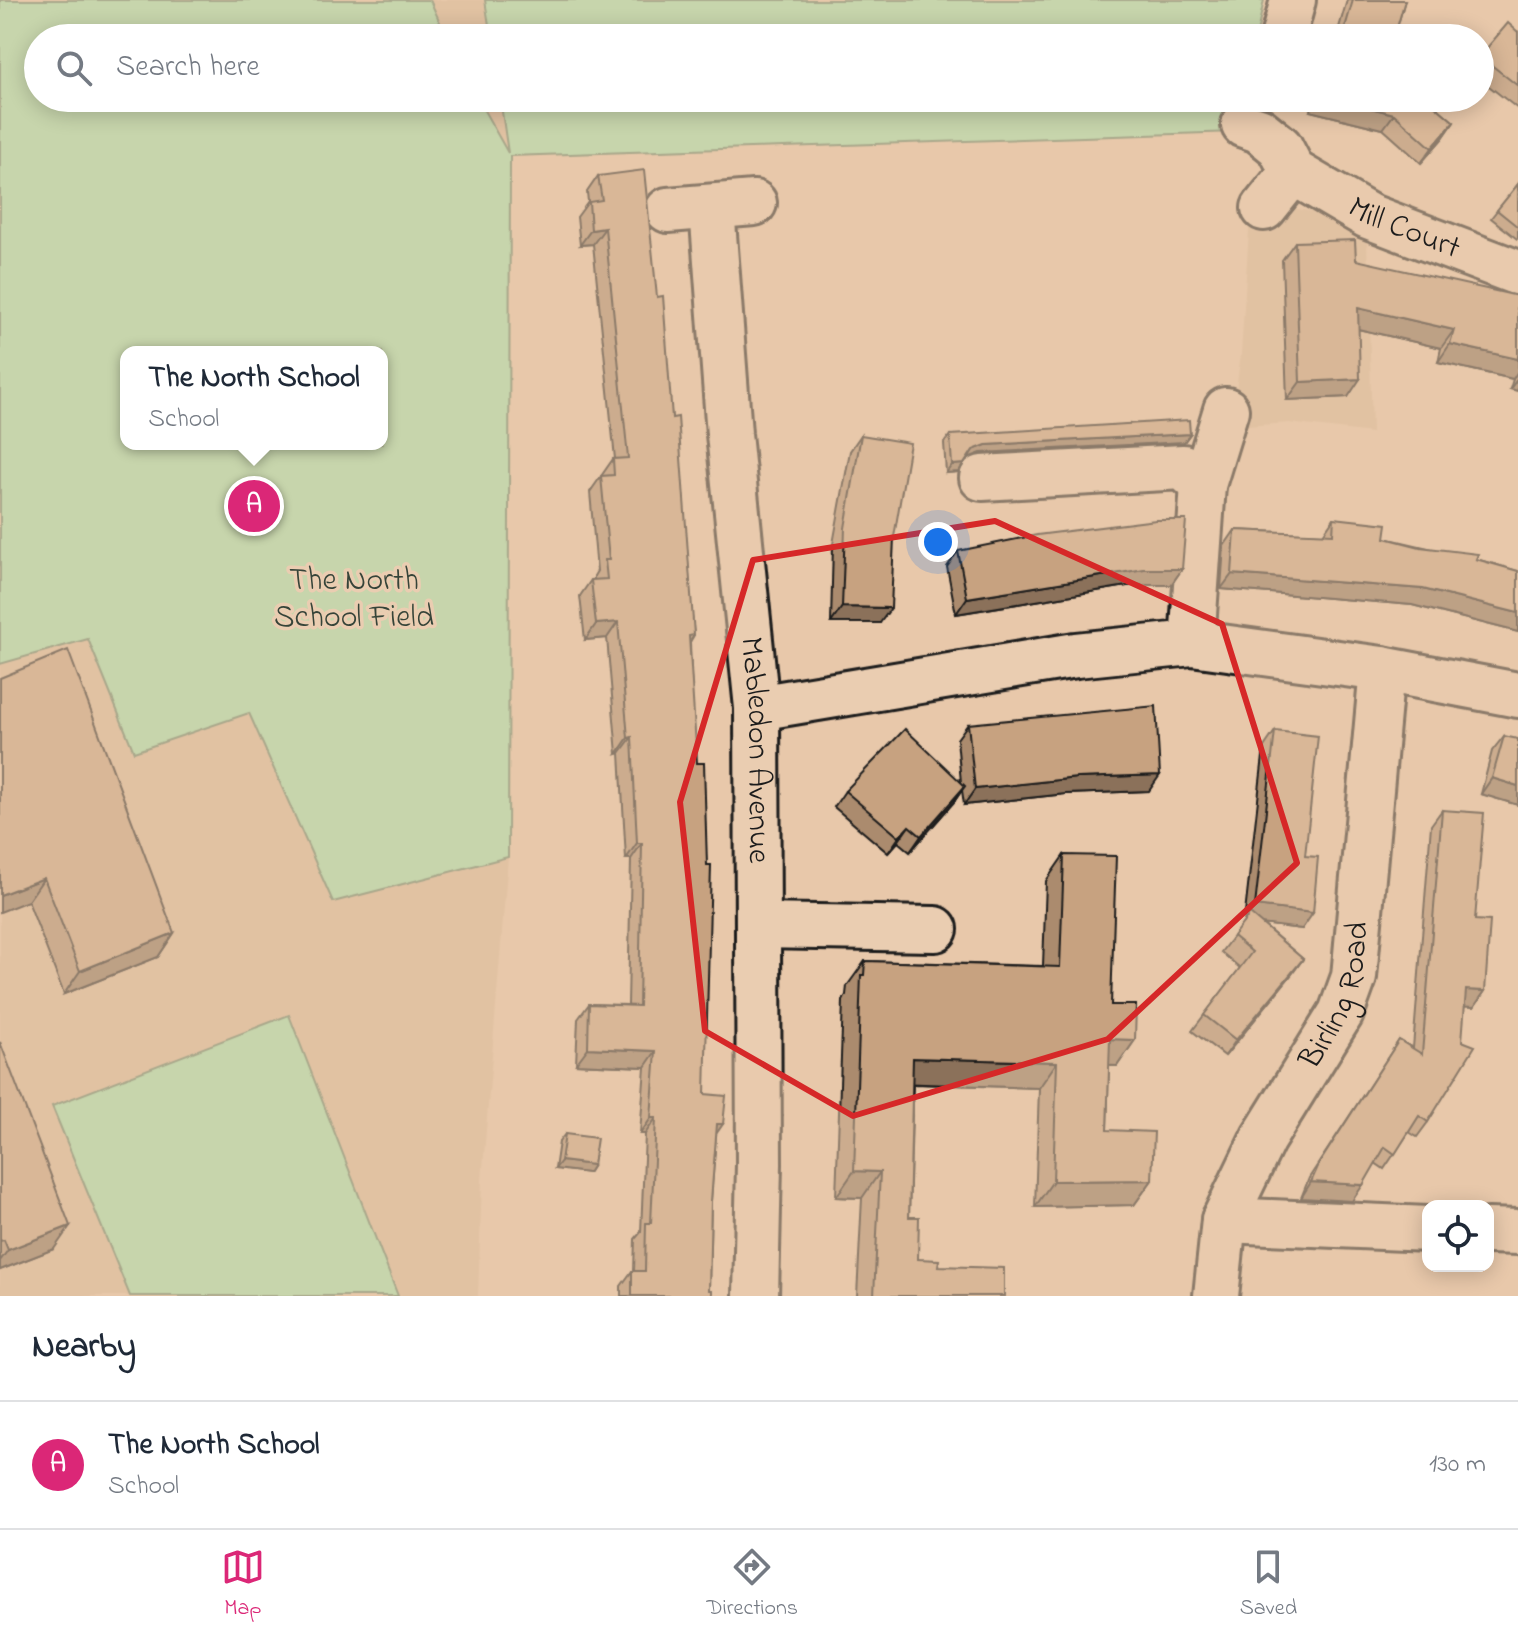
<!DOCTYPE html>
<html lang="en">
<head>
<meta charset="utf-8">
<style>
  :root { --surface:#fff; --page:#f6f6f7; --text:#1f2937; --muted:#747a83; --line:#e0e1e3; --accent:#db2777 }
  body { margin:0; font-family:"Indie Flower",sans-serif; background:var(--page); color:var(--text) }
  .controls { position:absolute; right:24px; bottom:24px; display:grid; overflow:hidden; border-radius:16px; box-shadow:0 4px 20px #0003 }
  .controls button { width:72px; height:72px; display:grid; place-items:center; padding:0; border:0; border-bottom:2px solid var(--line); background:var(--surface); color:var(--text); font:40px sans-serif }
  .you { position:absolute; left:938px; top:542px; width:28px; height:28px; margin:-20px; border:6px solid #fff; border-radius:50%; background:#1a73e8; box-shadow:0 0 0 12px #1a73e833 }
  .badge { display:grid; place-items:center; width:52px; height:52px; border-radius:50%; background:var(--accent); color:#fff; font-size:26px; font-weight:700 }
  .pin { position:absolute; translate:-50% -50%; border:4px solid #fff; box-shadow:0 2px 8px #0006 }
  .popup { position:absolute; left:120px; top:346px; width:268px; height:104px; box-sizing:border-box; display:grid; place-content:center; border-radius:16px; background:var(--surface); filter:drop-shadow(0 2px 6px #0005); font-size:26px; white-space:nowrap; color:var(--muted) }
  .popup b { font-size:30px; color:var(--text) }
  .popup::after { content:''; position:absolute; left:50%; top:100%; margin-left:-16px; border:16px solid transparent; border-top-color:var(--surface) }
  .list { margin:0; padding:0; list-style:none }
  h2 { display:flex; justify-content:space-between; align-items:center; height:104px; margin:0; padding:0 32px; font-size:34px }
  h2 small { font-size:26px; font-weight:400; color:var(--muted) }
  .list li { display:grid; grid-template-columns:52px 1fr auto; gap:24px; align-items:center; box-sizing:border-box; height:128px; padding:0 32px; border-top:2px solid var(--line) }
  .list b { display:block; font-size:30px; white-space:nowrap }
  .list p { margin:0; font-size:26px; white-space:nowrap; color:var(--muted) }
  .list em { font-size:26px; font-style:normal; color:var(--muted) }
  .icon { flex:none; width:44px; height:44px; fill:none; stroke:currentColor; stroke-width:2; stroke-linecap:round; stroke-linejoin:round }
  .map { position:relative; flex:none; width:1518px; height:1296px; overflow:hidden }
  .search { position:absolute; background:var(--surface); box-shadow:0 4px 20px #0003; left:24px; right:24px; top:24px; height:88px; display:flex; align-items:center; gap:20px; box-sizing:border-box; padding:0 28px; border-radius:44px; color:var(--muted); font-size:30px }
  .sheet { height:232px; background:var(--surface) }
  nav { display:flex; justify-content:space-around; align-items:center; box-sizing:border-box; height:112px; border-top:2px solid var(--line); background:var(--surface); font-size:22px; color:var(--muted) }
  nav a { display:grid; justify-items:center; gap:4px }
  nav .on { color:var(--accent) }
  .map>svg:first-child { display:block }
  .built { fill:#daba9a; fill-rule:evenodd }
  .green { fill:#9fe4af; stroke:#5e8066; stroke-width:2; fill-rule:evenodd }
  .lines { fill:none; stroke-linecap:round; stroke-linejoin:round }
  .minor-casing { stroke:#1c1c1c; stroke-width:50 }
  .minor { stroke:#eacdb1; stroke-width:44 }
  .wall { fill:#ab8b6e; stroke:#1c1c1c; stroke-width:2 }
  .shaded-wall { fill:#8b715a; stroke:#1c1c1c; stroke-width:2 }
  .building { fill:#c7a280; stroke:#1c1c1c; stroke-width:2 }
  .marked { fill:none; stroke:#d62828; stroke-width:6; stroke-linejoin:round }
  .labels { text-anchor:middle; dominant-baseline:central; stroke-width:7; stroke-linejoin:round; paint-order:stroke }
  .street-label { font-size:32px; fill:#1c1c1c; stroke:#eacdb1 }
  .park-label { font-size:32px; fill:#364439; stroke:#eacdb1 }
</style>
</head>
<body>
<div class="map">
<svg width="1518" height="1296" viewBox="0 0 1518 1296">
  <rect width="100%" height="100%" fill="#e8c8aa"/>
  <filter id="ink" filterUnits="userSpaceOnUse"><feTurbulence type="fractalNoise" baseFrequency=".0125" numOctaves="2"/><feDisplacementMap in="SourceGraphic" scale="16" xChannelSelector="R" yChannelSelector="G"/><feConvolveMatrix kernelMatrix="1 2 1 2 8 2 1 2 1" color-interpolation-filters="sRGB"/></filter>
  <g filter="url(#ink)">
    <g class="built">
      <path d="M0 0H485L491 38H38V98H500L510 155 508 857 482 1180 478 1296H0ZM126 352H382V444H126Z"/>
      <path d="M1251 200 1328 215 1367 241 1372 433 1289 423 1231 427 1241 354Z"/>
    </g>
    <g class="green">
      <path d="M0 0H430L447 38H38V98H477L508 153 500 98H1243L1236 132 510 156 508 857 333 902 249 713 134 752 88 639 0 664ZM126 352H382V444H126Z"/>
      <path d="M485 0H1264L1256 38H491Z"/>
      <path d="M289 1015 398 1296H130L52 1106Z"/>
    </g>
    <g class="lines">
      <defs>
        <g id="minor">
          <path d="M1283 38 1293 0"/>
          <path id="s1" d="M1244 125 1259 130 1280 147 1293 172 1368 216 1518 273"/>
          <path id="s2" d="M712 208 729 434 757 708 759 1164 756 1296"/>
          <path d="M1264 208 1293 172"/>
          <path d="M668 210 754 203"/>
          <path d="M982 478 1183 467 1203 485"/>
          <path d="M1192 643 1203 485 1226 410"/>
          <path d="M757 708 1076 655 1192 643 1382 669 1518 695"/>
          <path d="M758 926 935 929"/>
          <path d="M1224 1220 1428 1229"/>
          <path d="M1488 1231 1518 1232"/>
          <path id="s3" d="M1216 1296 1224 1220 1263 1139 1341 1013 1354 977 1382 669"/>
        </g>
      </defs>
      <use href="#minor" class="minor-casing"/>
      <use href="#minor" class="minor"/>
    </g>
    <g class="wall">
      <path d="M1347 0H1405L1394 38H1336Z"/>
      <path d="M1518 32V109L1480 79V55Z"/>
      <path d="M1313 98H1426L1454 122 1443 138 1421 163 1383 129 1310 111Z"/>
      <path d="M598 176 657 297 672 418 694 635 690 642 705 1094 716 1134 711 1201 709 1290 712 1296H621V1286L632 1271H634L635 1239 641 1232 645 1134H640L645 1067 576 1064 578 1019 589 1004 628 1005 631 859H626L620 753 617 754 607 638 585 640 580 596 591 580H594V576L597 571 590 492 613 459H615L593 244 580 245 577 217 588 202 587 192Z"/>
      <path d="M1518 184V238L1517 239 1491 218Z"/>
      <path d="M1295 242 1518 309V391L1510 389 1513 379 1438 362 1441 348 1358 329 1348 397 1287 400 1282 260Z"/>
      <path d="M1190 434 1184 442 981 453 968 457 958 472 946 473 944 443 950 435Z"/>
      <path d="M861 435 880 623H831L833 544 850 451Z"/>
      <path d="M1334 518 1385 538 1476 559 1518 571V632L1412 605 1221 589 1224 546 1235 530 1323 534Z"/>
      <path d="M958 551 1182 569 1171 585H1133L956 614 947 567Z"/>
      <path d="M0 678 174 933 158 957 64 994 28 901Z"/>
      <path d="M968 724 1149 791 1066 794 964 805 962 790 954 802 910 852 898 842 888 853 834 807 845 791 961 782 957 739Z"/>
      <path d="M1275 731 1305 856 1302 929 1262 924 1303 959 1292 974 1225 1056 1192 1031 1240 968 1221 952 1244 922 1264 747Z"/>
      <path d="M1504 736 1518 805 1481 794 1492 751Z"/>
      <path d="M1442 810 1475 920 1485 991 1474 1007 1465 1006 1428 1122 1417 1137 1409 1132 1384 1169 1375 1163 1352 1201 1301 1198 1309 1178 1399 1040 1413 1048 1431 825Z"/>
      <path d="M1064 855 1111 1005 1135 1040 1117 1066H1109L1107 1130 1152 1180 1134 1205 1035 1207 1039 1088 913 1084 909 1217 918 1259 938 1266 1004 1296H857L862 1198 836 1197 843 1001 846 995 847 986 865 961 1043 966 1046 881Z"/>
      <path d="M0 1042 54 1249 0 1270Z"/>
      <path d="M565 1134 593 1165 588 1173 555 1169 559 1142Z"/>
    </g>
    <g class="shaded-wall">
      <path d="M1319 98H1332L1394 114 1383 129 1310 111Z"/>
      <path d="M1454 122 1443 138 1421 163 1432 148Z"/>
      <path d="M605 228 593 244 580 245 591 230Z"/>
      <path d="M1358 308 1454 330 1441 348 1345 326Z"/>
      <path d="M1450 344 1518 359V371L1513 379 1438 362Z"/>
      <path d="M1518 378V391L1510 389Z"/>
      <path d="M1360 379 1348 397 1287 400 1300 382Z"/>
      <path d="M1190 434 1184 442 981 453 968 458 973 450 986 445Z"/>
      <path d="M964 464 958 472 946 473 952 465Z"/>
      <path d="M1144 569H1182L1171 585H1133L956 614 967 598Z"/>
      <path d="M1232 574 1423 589 1518 613V632L1412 605 1221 589Z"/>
      <path d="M842 607 891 608 880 623H831Z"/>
      <path d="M618 622 607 638 585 640 596 624Z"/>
      <path d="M632 737 620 753 617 754 628 738Z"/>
      <path d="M1160 775 1149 791 1066 794 964 805 975 789 1077 778Z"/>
      <path d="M1492 778 1518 786V805L1481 794Z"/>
      <path d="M965 786 954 802 910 852 921 836Z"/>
      <path d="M909 826 898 842 888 853 899 837Z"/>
      <path d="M637 843H642L631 859H626Z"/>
      <path d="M44 878 28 901 0 912V895Z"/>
      <path d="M1255 906 1313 913 1302 929 1244 922Z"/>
      <path d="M174 933 158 957 64 994 80 971Z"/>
      <path d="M1303 959 1292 974 1225 1056 1236 1040Z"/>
      <path d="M1466 990 1485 991 1474 1007 1455 1006Z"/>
      <path d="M1110 1039 1135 1040 1117 1066 1092 1065Z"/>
      <path d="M588 1048 656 1051 645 1067 576 1064Z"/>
      <path d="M913 1058 1057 1062 1039 1088 895 1083Z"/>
      <path d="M651 1118H656L645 1134H640Z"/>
      <path d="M717 1124H723L712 1140Z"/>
      <path d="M561 1161 593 1165 588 1173 555 1169Z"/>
      <path d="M854 1171 880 1172 862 1198 836 1197Z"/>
      <path d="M1152 1180 1134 1205 1035 1207 1053 1181Z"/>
      <path d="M1311 1182 1363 1185 1352 1201 1301 1198Z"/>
      <path d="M70 1226 54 1249 0 1270V1261L8 1250Z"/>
    </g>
    <g class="building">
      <path d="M1353 0H1405L1394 38H1342Z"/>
      <path d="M1508 23 1518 32V86L1480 56Z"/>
      <path d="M1332 98H1426L1454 122 1432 148 1394 114Z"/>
      <path d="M644 170 657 297 663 296 672 418 678 417 694 635 689 636 697 763H704L707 865H711L705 1094 726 1096 723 1124H717L711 1201 709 1290H712V1296H632V1271H645L646 1223H651L656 1118H651L656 1051 588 1048 589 1004 639 1006 642 843H637L632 737 628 738 618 622 596 624 591 580 607 579 605 560H609L601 476 614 475 613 459 628 458 605 228 591 230 589 202 602 200 598 176Z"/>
      <path d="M1518 184V227L1497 210Z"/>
      <path d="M1355 240 1356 260 1518 296 1517 309H1518V359L1450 344 1454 330 1358 308 1360 379 1300 382 1295 242Z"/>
      <path d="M1189 420 1190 434 986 445 973 450 964 464 952 465 950 435Z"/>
      <path d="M861 435 910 443 894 537 891 608 842 607 845 528Z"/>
      <path d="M1334 518 1387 524 1385 538 1420 547 1478 554 1476 559 1518 571V613L1423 589 1232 574 1235 530 1333 534Z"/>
      <path d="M1156 520H1186L1182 569H1144L967 598 958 551 1037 535Z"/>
      <path d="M68 650 174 933 80 971 44 878 0 895V678Z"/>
      <path d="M1156 706 1160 775 1077 778 975 789 968 724Z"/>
      <path d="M905 729 965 786 921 836 909 826 899 837 845 791Z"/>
      <path d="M1275 731 1318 736 1305 856 1318 857 1313 913 1255 906Z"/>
      <path d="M1504 736 1518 739V786L1492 778Z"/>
      <path d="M1442 810 1484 813 1475 920 1490 921 1485 991 1466 990 1462 1041 1475 1046 1428 1122 1419 1116 1395 1154 1385 1147 1363 1185 1311 1182 1320 1162 1399 1040 1422 1054Z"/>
      <path d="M1064 855 1116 856 1111 1005H1136L1135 1040 1110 1039 1107 1130 1154 1132 1152 1180 1053 1181 1057 1062 913 1058 909 1217H919L918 1259 939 1260 938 1266 1004 1268V1296H874L880 1172 854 1171 861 975H864L865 961 1060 967Z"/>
      <path d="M1250 914 1303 959 1236 1040 1204 1015 1252 952 1233 936Z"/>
      <path d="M0 1042 70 1226 8 1250 4 1240 0 1241Z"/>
      <path d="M565 1134 597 1138 593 1165 561 1161Z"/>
    </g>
  </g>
  <path d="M0 0H1518V1296H0ZM995 521 1222 624 1297 863 1108 1039 853 1116 705 1031 680 802 753 560Z" fill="#e8c8aa" fill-opacity=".55" fill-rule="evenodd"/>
  <path class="marked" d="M995 521 1222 624 1297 863 1108 1039 853 1116 705 1031 680 802 753 560Z"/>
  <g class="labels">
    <g class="street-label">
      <text stroke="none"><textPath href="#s1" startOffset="196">Mill Court</textPath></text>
      <text stroke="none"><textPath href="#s2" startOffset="544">Mabledon Avenue</textPath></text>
      <text stroke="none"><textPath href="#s3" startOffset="330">Birling Road</textPath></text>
    </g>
    <g class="park-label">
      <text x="354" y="581">The North<tspan x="354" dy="37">School Field</tspan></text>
    </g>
  </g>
</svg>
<div class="controls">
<button><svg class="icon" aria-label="locate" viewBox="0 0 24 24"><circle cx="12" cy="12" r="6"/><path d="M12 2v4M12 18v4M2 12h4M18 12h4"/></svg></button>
</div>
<div class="you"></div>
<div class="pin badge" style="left:254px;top:506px">A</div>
<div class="popup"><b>The North School</b>School</div>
<div class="search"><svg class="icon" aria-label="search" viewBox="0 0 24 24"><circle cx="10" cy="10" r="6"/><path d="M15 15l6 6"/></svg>Search here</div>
</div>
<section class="sheet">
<h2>Nearby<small></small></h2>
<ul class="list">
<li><span class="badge">A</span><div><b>The North School</b><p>School</p></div><em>130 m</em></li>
</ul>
</section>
<nav>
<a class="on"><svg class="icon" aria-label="map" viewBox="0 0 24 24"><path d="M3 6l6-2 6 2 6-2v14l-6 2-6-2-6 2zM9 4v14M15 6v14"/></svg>Map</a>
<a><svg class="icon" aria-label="directions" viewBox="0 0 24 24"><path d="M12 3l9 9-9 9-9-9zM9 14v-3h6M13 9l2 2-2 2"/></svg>Directions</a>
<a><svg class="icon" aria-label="saved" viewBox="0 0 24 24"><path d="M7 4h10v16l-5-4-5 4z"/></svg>Saved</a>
</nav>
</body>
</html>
